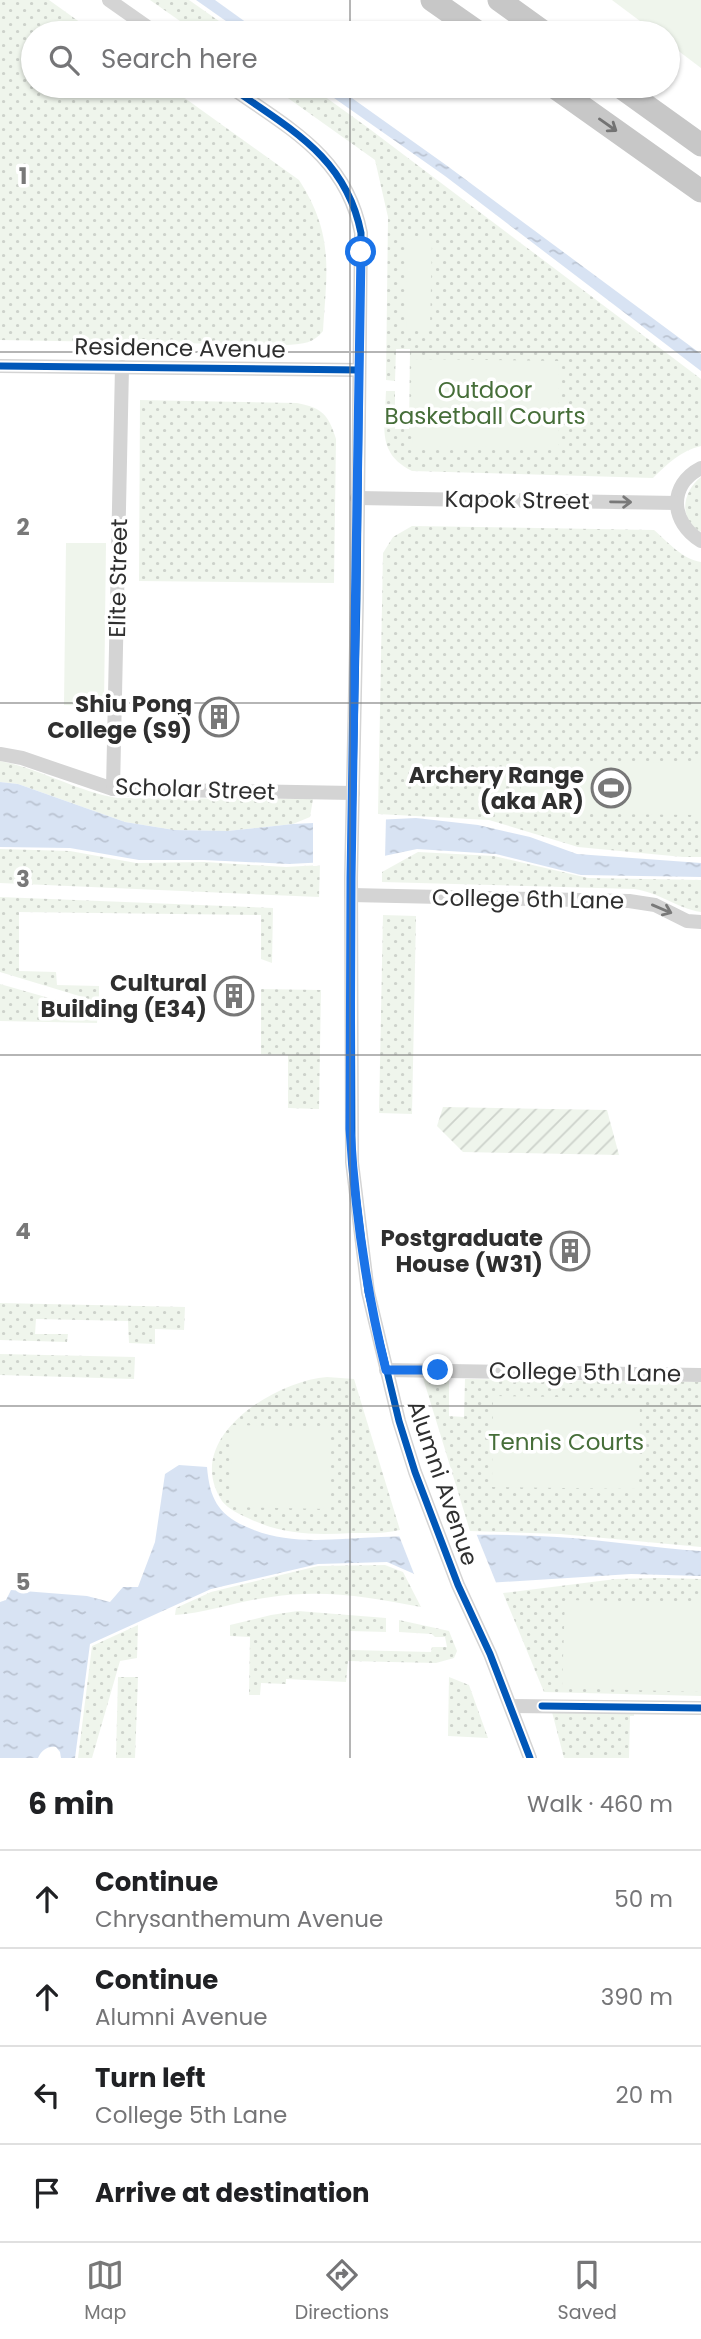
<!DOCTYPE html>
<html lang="en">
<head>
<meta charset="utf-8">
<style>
  :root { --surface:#fff; --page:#f2f2f2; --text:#202124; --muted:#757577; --line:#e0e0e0; --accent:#787878 }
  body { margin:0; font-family:Poppins,sans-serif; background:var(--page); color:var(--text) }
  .stop { position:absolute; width:21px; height:21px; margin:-16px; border:5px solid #1a73e8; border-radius:50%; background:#fff }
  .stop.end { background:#1a73e8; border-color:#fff; box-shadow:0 2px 7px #0008 }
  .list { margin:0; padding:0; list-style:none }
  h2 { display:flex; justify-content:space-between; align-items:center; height:91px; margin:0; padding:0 28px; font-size:30px }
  h2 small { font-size:23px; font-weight:400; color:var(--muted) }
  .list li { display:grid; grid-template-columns:46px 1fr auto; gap:21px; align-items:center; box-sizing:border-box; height:98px; padding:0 28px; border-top:2px solid var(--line) }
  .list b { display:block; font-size:26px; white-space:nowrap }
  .list p { margin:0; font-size:23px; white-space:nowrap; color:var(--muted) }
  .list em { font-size:23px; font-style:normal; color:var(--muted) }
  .icon { flex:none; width:38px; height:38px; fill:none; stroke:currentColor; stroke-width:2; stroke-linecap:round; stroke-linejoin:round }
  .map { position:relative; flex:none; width:701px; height:1758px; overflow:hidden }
  .search { position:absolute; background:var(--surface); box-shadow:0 2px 5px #0004; left:21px; right:21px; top:21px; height:77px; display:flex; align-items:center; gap:18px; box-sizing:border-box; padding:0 24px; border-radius:38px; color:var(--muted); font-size:26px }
  .sheet { height:483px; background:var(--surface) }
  nav { display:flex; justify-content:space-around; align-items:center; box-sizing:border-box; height:98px; border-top:2px solid var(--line); background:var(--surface); font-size:19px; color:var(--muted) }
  nav a { display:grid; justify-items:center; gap:4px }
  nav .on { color:var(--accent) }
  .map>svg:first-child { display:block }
  .grass { fill:url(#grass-dots) }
  .park { fill:#eff5ec }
  .garden { fill:url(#garden-furrows) }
  .water { fill:url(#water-ripples) }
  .pier { fill:#fff }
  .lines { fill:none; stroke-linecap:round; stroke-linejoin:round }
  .street { stroke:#d4d4d4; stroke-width:14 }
  .primary { stroke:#c7c7c7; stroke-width:23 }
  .cycleway-casing { stroke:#fff; stroke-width:11 }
  .cycleway { stroke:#0057b8; stroke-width:7 }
  .oneway { stroke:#737373 }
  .oneway2 { stroke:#797979 }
  .route { stroke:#1a73e8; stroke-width:9 }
  .grid { fill:none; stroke:#787878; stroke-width:2; stroke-opacity:0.55 }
  .labels { text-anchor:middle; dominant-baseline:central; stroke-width:7; stroke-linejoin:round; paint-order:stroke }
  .street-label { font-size:23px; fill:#2f2f2f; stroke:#fff }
  .park-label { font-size:23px; fill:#466e39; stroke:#fff }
  .poi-label { font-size:23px; font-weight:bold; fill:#2f2f2f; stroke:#fff; text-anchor:end }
  .grid-label { font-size:23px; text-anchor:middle; font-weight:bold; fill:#787878; stroke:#fff; stroke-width:7; stroke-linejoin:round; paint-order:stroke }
</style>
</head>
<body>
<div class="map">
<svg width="701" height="1758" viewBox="0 0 701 1758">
  <defs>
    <pattern id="grass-dots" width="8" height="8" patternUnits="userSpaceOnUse" patternTransform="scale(1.75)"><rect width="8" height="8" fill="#eff5ec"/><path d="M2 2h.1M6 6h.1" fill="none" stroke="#cdd2cb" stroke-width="1.8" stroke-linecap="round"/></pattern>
    <pattern id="garden-furrows" width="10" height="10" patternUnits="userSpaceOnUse" patternTransform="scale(1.75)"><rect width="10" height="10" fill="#eff5ec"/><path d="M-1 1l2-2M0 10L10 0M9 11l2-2" fill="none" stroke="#cdd2cb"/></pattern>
    <pattern id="water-ripples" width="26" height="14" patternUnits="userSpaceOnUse" patternTransform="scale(1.75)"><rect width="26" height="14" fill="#d8e3f3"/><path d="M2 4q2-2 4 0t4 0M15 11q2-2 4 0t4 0" fill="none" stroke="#bac3d1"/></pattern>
  </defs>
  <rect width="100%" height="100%" fill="#fff"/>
  <g class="grass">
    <path d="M0 0H49L95 33H33V86H168L299 180C334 234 327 270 323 331 314 343 303 344 288 345L0 340Z"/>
    <path d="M150 0H189L236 33H197Z"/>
    <path d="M271 86H310L367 127 701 379V446C682 450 667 464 653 478L412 471C376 453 385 426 386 391H395V429H409L410 349H396L395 381 386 380 388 217 375 160Z"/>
    <path d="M140 400 297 403C322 408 328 414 336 439L334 583 139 581Z"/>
    <path d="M701 477V532C678 519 682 492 701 477Z"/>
    <path d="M412 526 654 530C668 542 682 559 701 562V857H683L578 847 489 820 378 814 383 553 393 537Z"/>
    <path d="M0 761C41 769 78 792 118 798L313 799 310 817 293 824 227 831 174 830 125 822 18 784 0 782Z"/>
    <path d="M0 849 70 851 136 863 205 862 286 867 320 865 319 897 0 883Z"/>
    <path d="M418 852 494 856 588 878 701 880V912C676 908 661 893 634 889L382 882V872Z"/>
    <path d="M0 897 273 908 272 963 261 959V915L19 912V971L56 972 57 985 99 986V1002L0 972Z"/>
    <path d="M383 915 416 916 412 1114 379 1113Z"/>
    <path d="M0 984 98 1012 97 1023 0 1021Z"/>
    <path d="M261 989 321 990 319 1109 288 1108V1055L261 1054Z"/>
    <path d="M0 1303 185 1307 184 1330 155 1329V1344L129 1343 128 1321 36 1319 35 1334H68L67 1342 0 1340Z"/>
    <path d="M0 1354 135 1357 134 1379 0 1375Z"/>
    <path d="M327 1377 354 1379 400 1530C384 1534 368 1533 352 1533 315 1535 282 1535 248 1518 239 1514 228 1509 222 1501 181 1438 275 1381 327 1377Z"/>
    <path d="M423 1378 449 1379V1416L464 1417 465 1379 701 1382V1547L560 1534 470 1531Z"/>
    <path d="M385 1565 403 1572 421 1607C370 1597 322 1589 271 1597 238 1601 208 1613 175 1615L176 1608 211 1592 318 1566Z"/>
    <path d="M660 1578 701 1579V1696L544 1692 503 1593 616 1579Z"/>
    <path d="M298 1611 386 1618V1632L350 1631V1650L431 1652 432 1647H447L445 1637H435L432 1634 399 1632V1620L449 1631 457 1651 454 1658 436 1663 348 1661 346 1682 286 1679V1684L261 1683 260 1695H249L250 1637 230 1636V1625L271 1615Z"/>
    <path d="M138 1625 137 1658 120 1661 92 1758H78L92 1646Z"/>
    <path d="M118 1677H138L135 1758H116Z"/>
    <path d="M449 1677 469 1685 488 1738 448 1736Z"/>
    <path d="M634 1710V1716H630L629 1758H564L552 1712Z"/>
  </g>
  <g class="park">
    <path d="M612 0H701V68L668 43V33H656Z"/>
    <path d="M407 239 432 240 430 331H406Z"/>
    <path d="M413 359 559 361 558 448 412 446Z"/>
    <path d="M66 543H106L104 706 64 705Z"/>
    <path d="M521 761 701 763V815L520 813Z"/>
    <path d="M493 1396 640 1398 639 1489 492 1487Z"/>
    <path d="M232 1425 330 1427 328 1509 230 1507Z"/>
    <path d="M565 1600 701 1603V1692L562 1688Z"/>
  </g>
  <path class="garden" d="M443 1107 607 1110 619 1155 463 1152 437 1126Z"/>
  <g class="water">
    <path d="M196 0H215L261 33H243Z"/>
    <path d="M317 86H335L446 165 701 354V371L445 176Z"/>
    <path d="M0 782 18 784 125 822 174 830 227 831 293 824 416 818 478 825 530 837 577 854 701 863V877L581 875 496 854 417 849 365 860 289 864 204 860H139L70 848 0 847Z"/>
    <path d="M179 1465 207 1467C210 1502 220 1517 254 1530 294 1546 339 1538 381 1537 439 1535 499 1533 557 1537 605 1540 653 1548 701 1551V1576L631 1574 487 1583 428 1580 387 1562 318 1564 211 1589 90 1644 75 1758H61L60 1752 56 1747C47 1746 42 1750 38 1758H0V1602L6 1600 11 1590 87 1596 110 1602 123 1587H138L155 1542 165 1474Z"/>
  </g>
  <g class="pier">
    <path d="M386 816 385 859 365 864 313 866V820Z"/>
    <path d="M440 1531 476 1533 497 1585 428 1584 416 1579 398 1533Z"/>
  </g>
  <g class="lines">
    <g class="street">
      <path d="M109 0 156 33"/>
      <path d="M229 86C288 128 346 156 361 233L357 598 351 878 352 1162 368 1292 399 1421 415 1472 458 1585 490 1654 530 1758"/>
      <path d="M0 366 359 370"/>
      <path d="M701 468C668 485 670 522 701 541"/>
      <path d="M357 498 677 503"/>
      <path d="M0 754 22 758 113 789 353 793"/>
      <path d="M113 789 122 367"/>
      <path d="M351 895 629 901 655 905 687 921 701 922"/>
      <path d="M386 1370 701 1375"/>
      <path d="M511 1706 701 1708"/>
    </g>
    <g class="primary">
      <path d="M432 0 479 33"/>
      <path d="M499 0 545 33"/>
      <path d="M553 86 701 191"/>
      <path d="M619 86 701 145"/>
    </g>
    <defs>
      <g id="cycleway">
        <path d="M229 86C288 128 346 156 361 233L357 598 351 878 352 1162 368 1292 399 1421 415 1472 458 1585 490 1654 530 1758"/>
        <path d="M0 366 359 370"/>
        <path d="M542 1706 701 1708"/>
      </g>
    </defs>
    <use href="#cycleway" class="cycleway-casing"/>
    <use href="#cycleway" class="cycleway"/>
  </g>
  <defs><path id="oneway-shaft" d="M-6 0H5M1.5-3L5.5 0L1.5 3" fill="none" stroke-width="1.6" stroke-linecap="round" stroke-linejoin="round" transform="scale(1.75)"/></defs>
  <use class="oneway" href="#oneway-shaft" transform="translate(608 125) rotate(35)"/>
  <g class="oneway2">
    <use href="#oneway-shaft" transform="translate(621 502) rotate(1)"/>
    <use href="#oneway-shaft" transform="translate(662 909) rotate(23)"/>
  </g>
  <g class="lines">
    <path class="route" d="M361 252 351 878 350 1129C355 1210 366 1291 386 1370H438"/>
  </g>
  <path class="grid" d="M350 0V33M350 86V1758M0 352H701M0 703H701M0 1055H701M0 1406H701"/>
  <defs>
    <symbol id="building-ring" viewBox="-11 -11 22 22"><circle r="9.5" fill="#fff" stroke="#787878" stroke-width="1.5"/><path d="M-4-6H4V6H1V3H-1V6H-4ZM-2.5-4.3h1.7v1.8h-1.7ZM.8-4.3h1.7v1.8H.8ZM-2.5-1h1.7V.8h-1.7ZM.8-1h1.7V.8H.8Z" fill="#787878"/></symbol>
    <symbol id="stadium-ring" viewBox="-11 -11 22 22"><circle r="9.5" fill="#fff" stroke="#787878" stroke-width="1.5"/><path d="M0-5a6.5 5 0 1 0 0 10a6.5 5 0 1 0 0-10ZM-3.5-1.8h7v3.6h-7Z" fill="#787878"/></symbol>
  </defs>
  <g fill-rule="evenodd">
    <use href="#building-ring" x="197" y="695" width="44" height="44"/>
    <use href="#stadium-ring" x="589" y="766" width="44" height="44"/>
    <use href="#building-ring" x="212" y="974" width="44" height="44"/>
    <use href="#building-ring" x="548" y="1229" width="44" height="44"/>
  </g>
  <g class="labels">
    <g class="street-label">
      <text transform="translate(180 348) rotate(1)">Residence Avenue</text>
      <text transform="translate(517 500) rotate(1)">Kapok Street</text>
      <text transform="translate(118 578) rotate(-89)">Elite Street</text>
      <text transform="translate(195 789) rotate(2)">Scholar Street</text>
      <text transform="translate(528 899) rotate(1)">College 6th Lane</text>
      <text transform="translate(585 1372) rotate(1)">College 5th Lane</text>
      <text transform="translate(443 1483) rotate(71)">Alumni Avenue</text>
    </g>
    <g class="park-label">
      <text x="485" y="390">Outdoor<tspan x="485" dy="26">Basketball Courts</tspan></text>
      <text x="566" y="1442">Tennis Courts</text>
    </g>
    <g class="poi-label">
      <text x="192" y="704">Shiu Pong<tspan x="192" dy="26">College (S9)</tspan></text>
      <text x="584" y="775">Archery Range<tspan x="584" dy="26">(aka AR)</tspan></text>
      <text x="207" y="983">Cultural<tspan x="207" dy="26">Building (E34)</tspan></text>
      <text x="543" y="1238">Postgraduate<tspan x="543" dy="26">House (W31)</tspan></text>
    </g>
  </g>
  <g class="grid-label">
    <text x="23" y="184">1</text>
    <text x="23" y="535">2</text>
    <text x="23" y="887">3</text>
    <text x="23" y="1239">4</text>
    <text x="23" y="1590">5</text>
  </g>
</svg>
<div class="stop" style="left:361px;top:252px"></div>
<div class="stop end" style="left:438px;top:1370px"></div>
<div class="search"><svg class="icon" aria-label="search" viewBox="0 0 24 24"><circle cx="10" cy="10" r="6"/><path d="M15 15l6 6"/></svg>Search here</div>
</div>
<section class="sheet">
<h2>6 min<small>Walk · 460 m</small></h2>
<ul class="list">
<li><svg class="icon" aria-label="ahead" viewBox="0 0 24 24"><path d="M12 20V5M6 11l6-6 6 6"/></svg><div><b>Continue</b><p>Chrysanthemum Avenue</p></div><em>50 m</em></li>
<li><svg class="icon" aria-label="ahead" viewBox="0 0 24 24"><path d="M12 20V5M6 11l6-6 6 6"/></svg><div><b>Continue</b><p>Alumni Avenue</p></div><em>390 m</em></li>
<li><svg class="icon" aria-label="left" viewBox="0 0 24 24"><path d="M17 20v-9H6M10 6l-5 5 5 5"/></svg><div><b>Turn left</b><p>College 5th Lane</p></div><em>20 m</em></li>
<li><svg class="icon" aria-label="arrive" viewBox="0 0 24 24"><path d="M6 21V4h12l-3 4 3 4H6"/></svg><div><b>Arrive at destination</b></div></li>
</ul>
</section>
<nav>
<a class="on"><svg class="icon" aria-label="map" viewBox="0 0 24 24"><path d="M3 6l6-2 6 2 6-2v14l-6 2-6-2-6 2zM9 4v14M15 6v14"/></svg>Map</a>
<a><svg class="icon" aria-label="directions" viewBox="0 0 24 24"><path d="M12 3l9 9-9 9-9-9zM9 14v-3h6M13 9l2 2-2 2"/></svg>Directions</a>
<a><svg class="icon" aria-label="saved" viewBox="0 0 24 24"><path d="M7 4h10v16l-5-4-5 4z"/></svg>Saved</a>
</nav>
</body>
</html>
